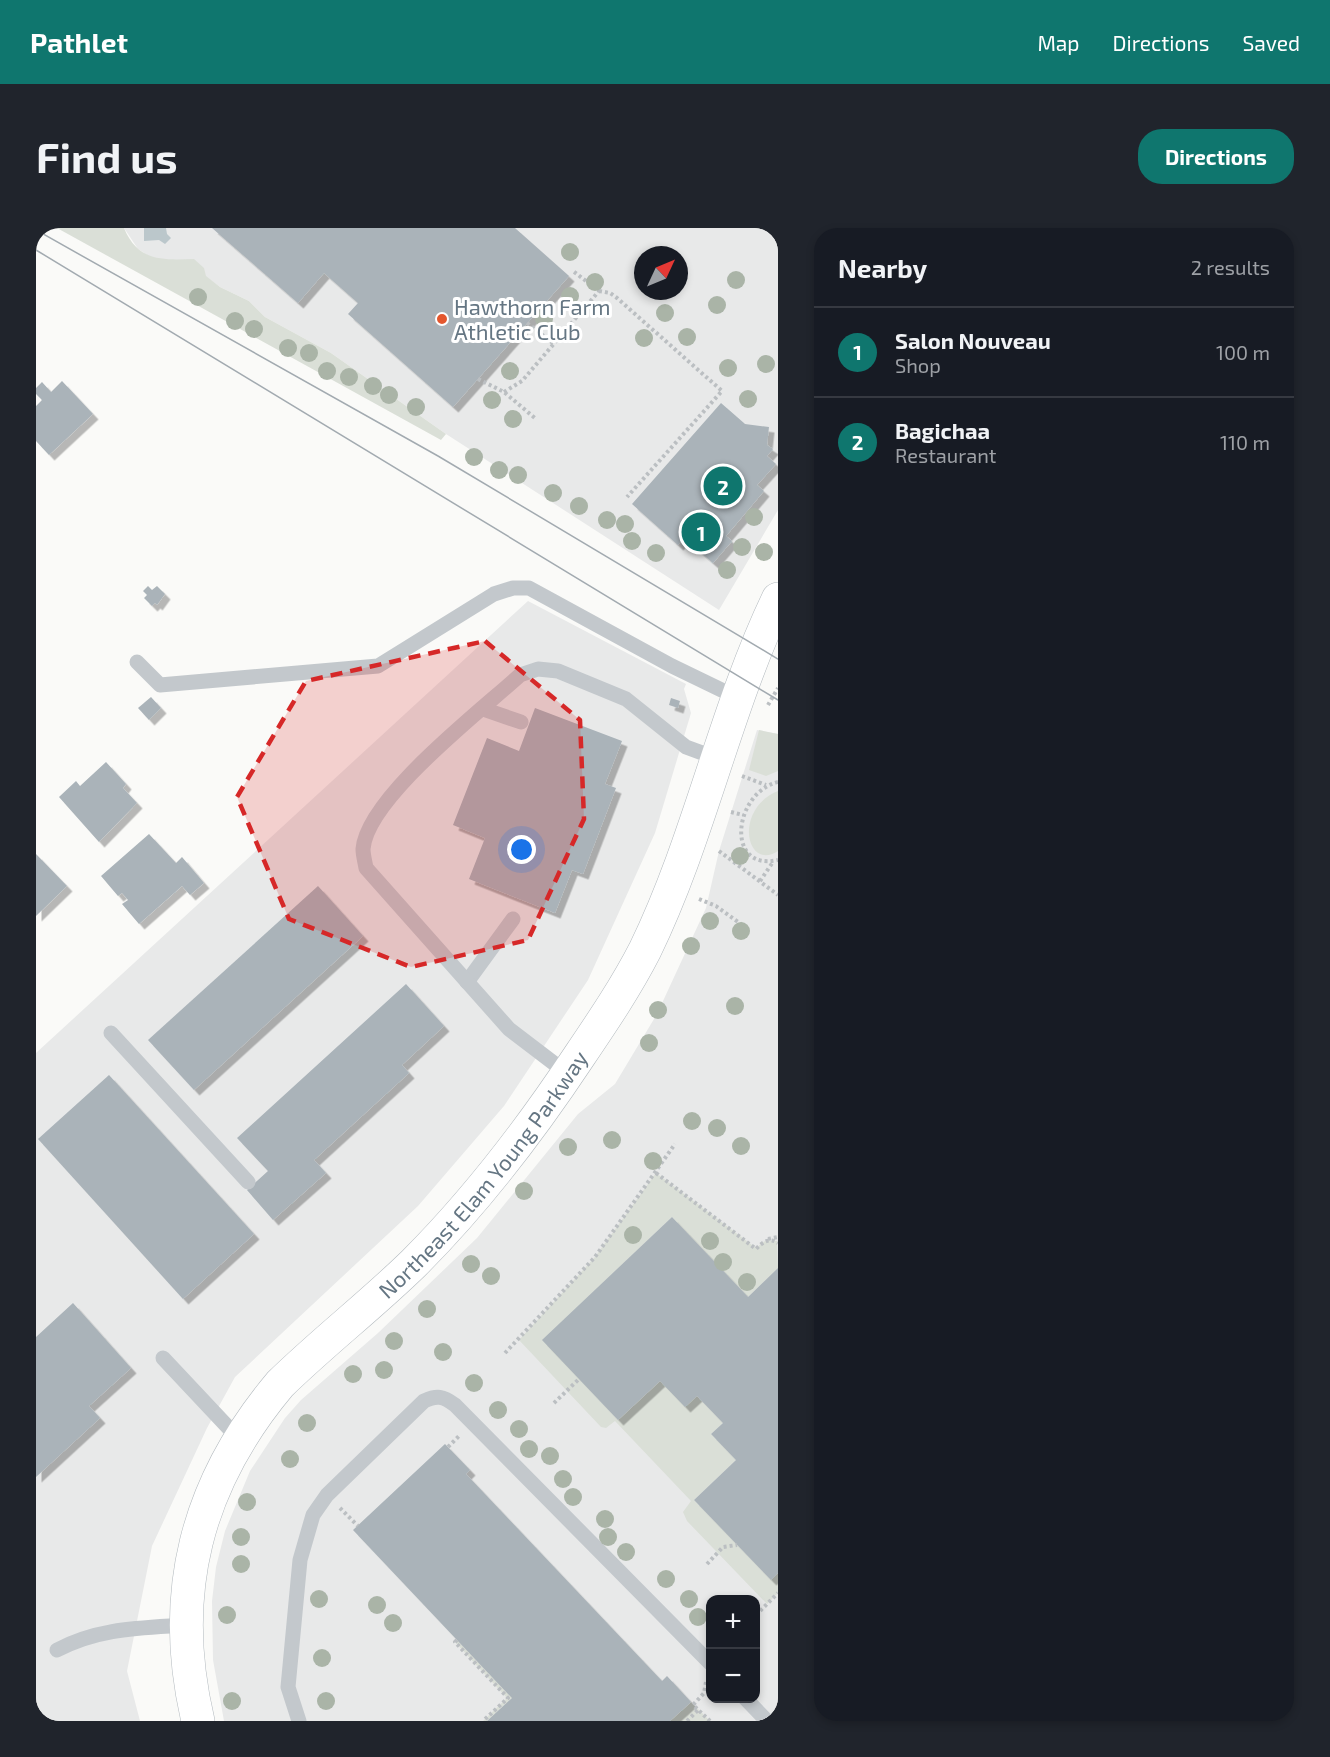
<!DOCTYPE html>
<html lang="en">
<head>
<meta charset="utf-8">
<style>
  :root { --surface:#171b24; --page:#20242c; --text:#f1f3f6; --muted:#9ea1a6; --line:#363941; --accent:#0f766e }
  body { margin:0; font-family:"Exo 2",sans-serif; background:var(--page); color:var(--text) }
  .controls { position:absolute; right:18px; bottom:18px; display:grid; overflow:hidden; border-radius:12px; box-shadow:0 3px 9px #0003 }
  .controls button { width:54px; height:54px; display:grid; place-items:center; padding:0; border:0; border-bottom:2px solid var(--line); background:var(--surface); color:var(--text); font:30px sans-serif }
  .compass { position:absolute; left:598px; top:18px; width:54px; height:54px; border-radius:50%; background:var(--surface); box-shadow:0 3px 9px #0003; rotate:46deg }
  .you { position:absolute; left:486px; top:622px; width:21px; height:21px; margin:-15px; border:4px solid #fff; border-radius:50%; background:#1a73e8; box-shadow:0 0 0 9px #1a73e833 }
  .badge { display:grid; place-items:center; width:39px; height:39px; border-radius:50%; background:var(--accent); color:#fff; font-size:20px; font-weight:700 }
  .pin { position:absolute; translate:-50% -50%; border:3px solid #fff; box-shadow:0 2px 6px #0006 }
  .list { margin:0; padding:0; list-style:none }
  h2 { display:flex; justify-content:space-between; align-items:center; height:78px; margin:0; padding:0 24px; font-size:26px }
  h2 small { font-size:20px; font-weight:400; color:var(--muted) }
  .list li { display:grid; grid-template-columns:39px 1fr auto; gap:18px; align-items:center; box-sizing:border-box; height:90px; padding:0 24px; border-top:2px solid var(--line) }
  .list b { display:block; font-size:22px; white-space:nowrap }
  .list p { margin:0; font-size:20px; white-space:nowrap; color:var(--muted) }
  .list em { font-size:20px; font-style:normal; color:var(--muted) }
  .map { position:relative; flex:none; width:742px; height:1493px; overflow:hidden; border-radius:24px }
  header { display:flex; align-items:center; gap:36px; box-sizing:border-box; height:84px; padding:0 30px; background:var(--accent); color:#fff }
  header strong { font-size:28px }
  nav { display:flex; gap:33px; margin-inline-start:auto; font-size:21px }
  .intro { display:flex; align-items:center; justify-content:space-between; box-sizing:border-box; height:144px; padding:0 36px }
  h1 { margin:0; font-size:42px }
  .button { padding:15px 27px; border-radius:24px; background:var(--accent); color:#fff; font-size:21px; font-weight:700 }
  main { display:flex; gap:36px; padding:0 36px }
  aside { flex:1; background:var(--surface); border-radius:24px; box-shadow:0 3px 9px #0003 }
  .map>svg:first-child { display:block }
  .built { fill:#e8e9e9; fill-rule:evenodd }
  .green { fill:#dadfd7 }
  .water { fill:#bbc7cb }
  .building { fill:#aab3b9; filter:url(#shadow) }
  .lines { fill:none; stroke-linecap:round; stroke-linejoin:round }
  .secondary-casing { stroke:#b3babf; stroke-width:34 }
  .path { stroke:#bbbfc2; stroke-width:4; stroke-dasharray:3 3; stroke-linecap:butt }
  .lane { stroke:#c3c8cc; stroke-width:15 }
  .secondary { stroke:#fff; stroke-width:33 }
  .tram { stroke:#a2aab0; stroke-width:1.5 }
  .tree { fill:#aab4a7 }
  .marked { fill:#d62828; fill-opacity:0.2; stroke:#d62828; stroke-width:4.5; stroke-dasharray:12 8; stroke-linejoin:round }
  .poi-dot { fill:#e4572e; stroke:#fff; stroke-width:2 }
  .labels { text-anchor:middle; dominant-baseline:central; stroke-width:6; stroke-linejoin:round; paint-order:stroke }
  .poi-label { font-size:22px; fill:#657683; stroke:#fff; text-anchor:start }
  .street-label { font-size:22px; fill:#657683; stroke:#fff }
</style>
</head>
<body>
<header>
<strong>Pathlet</strong>
<nav><a>Map</a><a>Directions</a><a>Saved</a></nav>
</header>
<div class="intro"><h1>Find us</h1><a class="button">Directions</a></div>
<main>
<div class="map">
<svg width="742" height="1493" viewBox="0 0 742 1493">
  <defs>
    <filter id="shadow"><feDropShadow dx="5.5" dy="5.5" stdDeviation="0" flood-color="#0004"/></filter>
  </defs>
  <rect width="100%" height="100%" fill="#fafaf8"/>
  <g class="built">
    <path d="M88 0H742V282L683 382 410 206 295 125 229 89 213 73 184 59 146 32 133 33 116 30 102 21ZM607 27H643V63H607Z"/>
    <path d="M492 373 650 456 648 461 655 485 619 605 552 752 468 878 382 978 199 1149 171 1200 116 1318 91 1443 104 1493H0V825Z"/>
    <path d="M721 502 742 506V1493H188L177 1432 176 1373 180 1339 189 1303 214 1243 249 1190 265 1172 342 1105 441 1010 542 886 579 856 621 786 670 680 683 623ZM674 1372H720V1470H674Z"/>
  </g>
  <g class="green">
    <path d="M21 0H88C102 34 127 32 158 31L168 40 170 48 184 59 213 73 229 89 295 125 410 206 405 212Z"/>
    <path d="M723 502 742 506V543L730 548 713 542Z"/>
    <path d="M742 563V623C710 644 697 581 742 563Z"/>
    <path d="M620 945 720 1020 729 1013H741L742 1040 712 1069 636 989 507 1112 582 1192 624 1153 661 1168 687 1195 675 1206 700 1232 658 1272 734 1351 742 1345V1365L731 1376 651 1293 647 1284 655 1273 579 1193 570 1200 565 1199 483 1112 559 1029Z"/>
    <path d="M421 1412 476 1470 451 1493H447L471 1470 419 1414Z"/>
    <path d="M655 1474 674 1493H634Z"/>
  </g>
  <path class="water" d="M108 0H130L131 6 135 10 129 16 123 12 108 13Z"/>
  <g class="building">
    <path d="M176 0H479L533 48 417 179 312 86 322 75 288 45 262 75Z"/>
    <path d="M26 153 57 186 13 227 0 213V178L6 172 0 166V160L6 154 15 164Z"/>
    <path d="M685 175 709 196 733 199 731 217 737 221 731 228 740 236 721 257 728 263 690 308 696 313 677 335 648 310 642 317 596 276Z"/>
    <path d="M112 358 116 362 121 358 129 366 121 377 119 375 116 378 108 370 111 367 107 363Z"/>
    <path d="M115 469 125 480 113 492 102 480Z"/>
    <path d="M635 470 644 473 642 480 633 477Z"/>
    <path d="M499 480 586 513 569 556 580 560 547 646 536 642 519 685 433 651 449 610 417 597 451 510 483 523Z"/>
    <path d="M70 534 90 556 87 560 101 575 63 614 23 569 40 553 44 558Z"/>
    <path d="M113 606 140 635 146 629 168 655 154 667 146 658 103 696 86 676 92 672 86 665 82 668 65 648Z"/>
    <path d="M0 626 31 658 0 688Z"/>
    <path d="M282 658 327 708 158 862 112 812Z"/>
    <path d="M370 756 408 798 366 837 373 845 278 932 290 945 237 992 211 962 232 943 201 910Z"/>
    <path d="M73 847 218 1006 147 1071 2 911Z"/>
    <path d="M636 989 712 1069 742 1040V1345L735 1352 658 1272 700 1232 675 1206 687 1195 661 1168 649 1179 624 1153 582 1192 506 1112Z"/>
    <path d="M37 1075 95 1140 53 1178 64 1190 0 1249V1109Z"/>
    <path d="M409 1216 434 1242 430 1246 626 1453 631 1448 655 1474 634 1493H451L476 1470 317 1302Z"/>
  </g>
  <g class="lines">
    <defs>
      <g id="secondary">
        <path id="s1" d="M162 1493C132 1366 160 1256 244 1156 287 1114 335 1077 378 1035 441 972 495 901 544 827 567 793 590 759 609 722 664 609 688 484 742 371"/>
      </g>
    </defs>
    <use href="#secondary" class="secondary-casing"/>
    <g class="path">
      <path d="M563 63 574 65 581 70 686 163 591 269"/>
      <path d="M491 95 518 116"/>
      <path d="M442 151 468 164 500 191"/>
      <path d="M468 164 486 153 563 63 537 43"/>
      <path d="M732 477 742 460"/>
      <path d="M706 548 730 557"/>
      <path d="M742 554C697 565 689 644 742 632"/>
      <path d="M695 584 707 587"/>
      <path d="M683 623 742 667"/>
      <path d="M724 653 737 634"/>
      <path d="M663 671 680 678 709 699"/>
      <path d="M620 945 720 1021C727 1014 733 1009 742 1015"/>
      <path d="M732 1011 742 1009"/>
      <path d="M469 1125 559 1029 639 916"/>
      <path d="M518 1175 543 1151"/>
      <path d="M412 1219 423 1208"/>
      <path d="M304 1280 322 1298"/>
      <path d="M671 1336 687 1319 701 1317"/>
      <path d="M720 1387 742 1365"/>
      <path d="M421 1412 419 1414 472 1470 447 1493"/>
      <path d="M670 1454 668 1465 657 1477 674 1493"/>
      <path d="M651 1493 662 1482"/>
    </g>
    <g class="lane">
      <path d="M101 434 124 457 342 438 458 366 477 360H493L636 438 700 469"/>
      <path d="M447 481 485 494"/>
      <path d="M431 754 477 691"/>
      <path d="M75 805 212 954"/>
      <path d="M532 846 473 801 330 640C329 634 327 627 327 621 331 570 446 482 484 447L502 441 522 443 590 471 650 519 680 530"/>
      <path d="M127 1130 204 1212"/>
      <path d="M21 1422C62 1400 104 1400 149 1397"/>
      <path d="M709 1470 731 1493"/>
      <path d="M263 1493 252 1459 264 1332 277 1287 291 1267 388 1173C401 1167 407 1168 419 1177L674 1435"/>
    </g>
    <use href="#secondary" class="secondary"/>
    <g class="tram">
      <path d="M0 2 402 228 742 431"/>
      <path d="M0 22 742 472"/>
    </g>
  </g>
  <g class="tree">
    <circle cx="534" cy="24" r="9"/>
    <circle cx="700" cy="52" r="9"/>
    <circle cx="559" cy="54" r="9"/>
    <circle cx="534" cy="68" r="9"/>
    <circle cx="162" cy="69" r="9"/>
    <circle cx="681" cy="77" r="9"/>
    <circle cx="629" cy="85" r="9"/>
    <circle cx="508" cy="91" r="9"/>
    <circle cx="199" cy="93" r="9"/>
    <circle cx="218" cy="101" r="9"/>
    <circle cx="651" cy="109" r="9"/>
    <circle cx="608" cy="110" r="9"/>
    <circle cx="252" cy="120" r="9"/>
    <circle cx="273" cy="125" r="9"/>
    <circle cx="730" cy="136" r="9"/>
    <circle cx="692" cy="140" r="9"/>
    <circle cx="291" cy="143" r="9"/>
    <circle cx="474" cy="143" r="9"/>
    <circle cx="313" cy="149" r="9"/>
    <circle cx="337" cy="158" r="9"/>
    <circle cx="353" cy="167" r="9"/>
    <circle cx="712" cy="171" r="9"/>
    <circle cx="456" cy="172" r="9"/>
    <circle cx="380" cy="179" r="9"/>
    <circle cx="477" cy="191" r="9"/>
    <circle cx="438" cy="229" r="9"/>
    <circle cx="463" cy="242" r="9"/>
    <circle cx="482" cy="247" r="9"/>
    <circle cx="517" cy="265" r="9"/>
    <circle cx="543" cy="278" r="9"/>
    <circle cx="718" cy="289" r="9"/>
    <circle cx="571" cy="292" r="9"/>
    <circle cx="589" cy="296" r="9"/>
    <circle cx="596" cy="313" r="9"/>
    <circle cx="706" cy="319" r="9"/>
    <circle cx="728" cy="324" r="9"/>
    <circle cx="620" cy="325" r="9"/>
    <circle cx="691" cy="342" r="9"/>
    <circle cx="704" cy="628" r="9"/>
    <circle cx="674" cy="693" r="9"/>
    <circle cx="705" cy="703" r="9"/>
    <circle cx="655" cy="718" r="9"/>
    <circle cx="699" cy="778" r="9"/>
    <circle cx="622" cy="782" r="9"/>
    <circle cx="613" cy="815" r="9"/>
    <circle cx="656" cy="893" r="9"/>
    <circle cx="681" cy="900" r="9"/>
    <circle cx="576" cy="912" r="9"/>
    <circle cx="705" cy="918" r="9"/>
    <circle cx="532" cy="919" r="9"/>
    <circle cx="617" cy="933" r="9"/>
    <circle cx="488" cy="963" r="9"/>
    <circle cx="597" cy="1007" r="9"/>
    <circle cx="674" cy="1013" r="9"/>
    <circle cx="687" cy="1034" r="9"/>
    <circle cx="435" cy="1036" r="9"/>
    <circle cx="455" cy="1048" r="9"/>
    <circle cx="711" cy="1054" r="9"/>
    <circle cx="391" cy="1081" r="9"/>
    <circle cx="358" cy="1113" r="9"/>
    <circle cx="407" cy="1124" r="9"/>
    <circle cx="348" cy="1142" r="9"/>
    <circle cx="317" cy="1146" r="9"/>
    <circle cx="438" cy="1155" r="9"/>
    <circle cx="462" cy="1182" r="9"/>
    <circle cx="271" cy="1195" r="9"/>
    <circle cx="483" cy="1201" r="9"/>
    <circle cx="493" cy="1221" r="9"/>
    <circle cx="514" cy="1228" r="9"/>
    <circle cx="254" cy="1231" r="9"/>
    <circle cx="527" cy="1251" r="9"/>
    <circle cx="537" cy="1269" r="9"/>
    <circle cx="211" cy="1274" r="9"/>
    <circle cx="569" cy="1291" r="9"/>
    <circle cx="205" cy="1309" r="9"/>
    <circle cx="572" cy="1309" r="9"/>
    <circle cx="590" cy="1324" r="9"/>
    <circle cx="205" cy="1336" r="9"/>
    <circle cx="630" cy="1351" r="9"/>
    <circle cx="283" cy="1371" r="9"/>
    <circle cx="653" cy="1371" r="9"/>
    <circle cx="341" cy="1377" r="9"/>
    <circle cx="191" cy="1387" r="9"/>
    <circle cx="662" cy="1389" r="9"/>
    <circle cx="357" cy="1395" r="9"/>
    <circle cx="286" cy="1430" r="9"/>
    <circle cx="196" cy="1473" r="9"/>
    <circle cx="290" cy="1473" r="9"/>
  </g>
  <path class="marked" d="M449 413 544 492 548 591 492 712 375 739 253 691 201 569 270 453Z"/>
  <circle class="poi-dot" cx="406" cy="91" r="6"/>
  <g class="labels">
    <g class="poi-label">
      <text x="418" y="78">Hawthorn Farm<tspan x="418" dy="25">Athletic Club</tspan></text>
    </g>
    <g class="street-label">
      <text stroke="none"><textPath href="#s1" startOffset="654">Northeast Elam Young Parkway</textPath></text>
    </g>
  </g>
</svg>
<div class="controls">
<button>+</button>
<button>−</button>
</div>
<svg class="compass" viewBox="-18 -18 36 36"><path d="M0-13l5 13h-10z" fill="#e53935"/><path d="M0 13l5-13h-10z" fill="#9ea1a6"/></svg>
<div class="you"></div>
<div class="pin badge" style="left:665px;top:304px">1</div>
<div class="pin badge" style="left:687px;top:258px">2</div>
</div>
<aside>
<h2>Nearby<small>2 results</small></h2>
<ul class="list">
<li><span class="badge">1</span><div><b>Salon Nouveau</b><p>Shop</p></div><em>100 m</em></li>
<li><span class="badge">2</span><div><b>Bagichaa</b><p>Restaurant</p></div><em>110 m</em></li>
</ul>
</aside>
</main>
</body>
</html>
